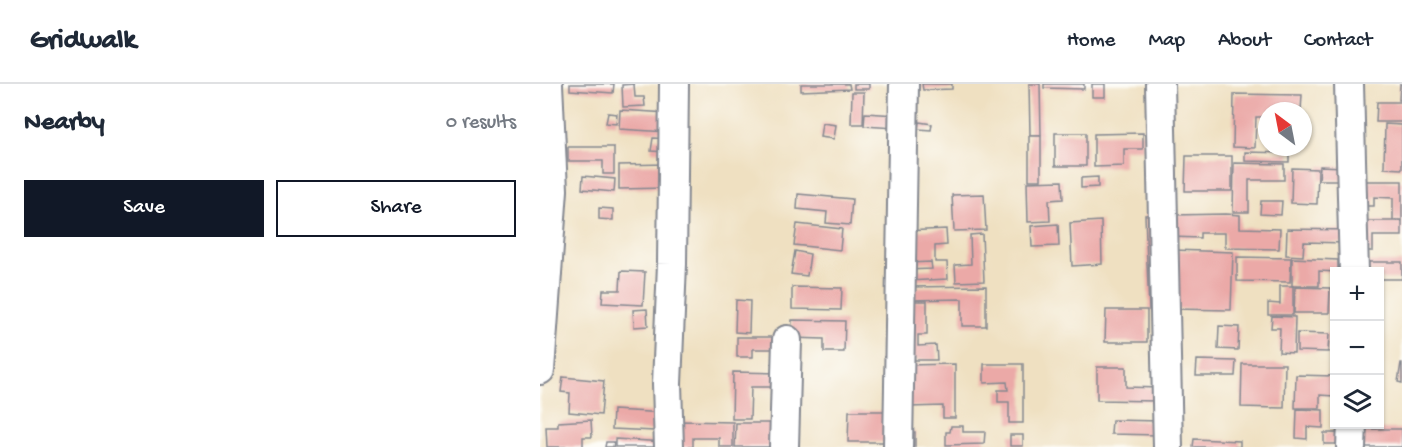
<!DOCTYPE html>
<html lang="en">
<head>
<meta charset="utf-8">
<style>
  :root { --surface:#fff; --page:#f2f2f3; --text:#1f2937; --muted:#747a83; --line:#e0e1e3; --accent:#111827 }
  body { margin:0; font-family:"Gochi Hand",sans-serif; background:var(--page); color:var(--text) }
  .controls { position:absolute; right:18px; bottom:18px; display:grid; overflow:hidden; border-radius:0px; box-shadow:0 2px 4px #0004 }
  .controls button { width:54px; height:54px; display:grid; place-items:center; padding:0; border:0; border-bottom:2px solid var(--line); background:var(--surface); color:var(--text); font:30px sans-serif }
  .compass { position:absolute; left:718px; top:18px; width:54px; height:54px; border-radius:50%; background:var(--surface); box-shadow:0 2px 4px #0004; rotate:328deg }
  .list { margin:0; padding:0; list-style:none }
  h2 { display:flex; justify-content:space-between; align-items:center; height:78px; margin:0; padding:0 24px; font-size:26px }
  h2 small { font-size:20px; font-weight:400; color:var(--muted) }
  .actions { display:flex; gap:12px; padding:18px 24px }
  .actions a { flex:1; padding:14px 0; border:2px solid var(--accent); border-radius:0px; text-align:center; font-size:21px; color:var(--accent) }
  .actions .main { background:var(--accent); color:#fff }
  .icon { flex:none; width:33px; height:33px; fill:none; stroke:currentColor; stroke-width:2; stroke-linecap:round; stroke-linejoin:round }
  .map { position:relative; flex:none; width:862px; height:363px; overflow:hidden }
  header { display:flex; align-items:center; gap:36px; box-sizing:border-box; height:84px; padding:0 30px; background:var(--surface); border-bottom:2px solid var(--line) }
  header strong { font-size:28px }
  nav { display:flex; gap:33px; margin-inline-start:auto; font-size:21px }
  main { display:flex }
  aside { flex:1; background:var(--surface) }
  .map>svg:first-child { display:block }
  .building { fill:#eba9a7 }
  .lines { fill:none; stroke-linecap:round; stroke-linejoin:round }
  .minor-casing { stroke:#858890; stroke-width:32 }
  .minor { stroke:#fff; stroke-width:28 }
</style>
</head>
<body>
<header>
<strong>Gridwalk</strong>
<nav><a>Home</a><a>Map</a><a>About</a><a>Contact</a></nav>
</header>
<main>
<aside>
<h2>Nearby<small>0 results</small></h2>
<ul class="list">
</ul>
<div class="actions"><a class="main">Save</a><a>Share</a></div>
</aside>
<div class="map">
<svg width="862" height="363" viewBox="0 0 862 363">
  <rect width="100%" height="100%" fill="#fdfcf7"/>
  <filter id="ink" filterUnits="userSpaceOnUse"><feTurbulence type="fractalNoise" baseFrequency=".0167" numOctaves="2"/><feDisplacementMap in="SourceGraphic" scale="12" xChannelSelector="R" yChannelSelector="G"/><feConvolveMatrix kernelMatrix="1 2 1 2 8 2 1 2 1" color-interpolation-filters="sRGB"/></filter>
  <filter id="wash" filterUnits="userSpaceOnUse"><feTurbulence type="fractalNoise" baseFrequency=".008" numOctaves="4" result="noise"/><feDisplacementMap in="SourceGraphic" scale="24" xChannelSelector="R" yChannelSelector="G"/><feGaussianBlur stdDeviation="1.35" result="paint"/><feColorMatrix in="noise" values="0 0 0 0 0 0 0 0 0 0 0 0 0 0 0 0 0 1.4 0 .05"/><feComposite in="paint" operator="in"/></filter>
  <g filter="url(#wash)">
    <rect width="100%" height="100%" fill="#efe0c1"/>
    <g id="blocks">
      <g class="building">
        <path d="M30 0H74L73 9 30 6Z"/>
        <path d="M94 0 95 13H104L105 22 83 23 82 1Z"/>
        <path d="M261 0H309L310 5 261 7Z"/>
        <rect x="314" y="0" width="15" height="5"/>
        <path d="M382 0H412V5L383 6Z"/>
        <path d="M489 0H500L501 51H490Z"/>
        <path d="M504 0H544V5L504 4Z"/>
        <rect x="552" y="0" width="13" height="13"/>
        <path d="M860 0H862V16H859Z"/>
        <path d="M312 8H324L323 40H311Z"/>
        <path d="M694 10 762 11 761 27H727V33H716L715 64 693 63Z"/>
        <path d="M837 18H862V38H836Z"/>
        <path d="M80 26 128 29 127 48 79 45Z"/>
        <path d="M68 29 77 30 76 40 66 39Z"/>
        <path d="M325 29 356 31 355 44 324 42Z"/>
        <path d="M379 38 392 40 391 46 378 45Z"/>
        <path d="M282 39 296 41 294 55 280 53Z"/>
        <path d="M845 40 862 41V85L844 84Z"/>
        <rect x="515" y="49" width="31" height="33"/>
        <path d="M603 49V65H584V82L554 83V50Z"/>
        <rect x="489" y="52" width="12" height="44"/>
        <path d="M113 54 128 55 126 68 111 67Z"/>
        <path d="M28 63H74V90H63V77H28Z"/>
        <path d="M705 68 749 69V78L705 77Z"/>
        <path d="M646 72H692V107H645Z"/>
        <path d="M694 79 744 80V96H709V128H693Z"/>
        <path d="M126 80V104L79 105V81Z"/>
        <path d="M780 82 803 83V96H779Z"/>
        <path d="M752 84 778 85 777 120 751 119Z"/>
        <path d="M43 92 75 95 74 108 42 105Z"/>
        <path d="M558 93V103L541 104V94Z"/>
        <path d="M522 97 523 115 509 116 510 137 488 138 487 98Z"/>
        <path d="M819 97H862V136H853V114L834 113V122H819Z"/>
        <path d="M258 110 312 115 310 141 286 139 287 128 257 125Z"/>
        <path d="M444 110 446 146 414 147 412 111Z"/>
        <path d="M721 117H742L741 131 720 130Z"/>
        <path d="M59 124 73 125V136L59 135Z"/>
        <path d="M619 130 622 226H609L605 131Z"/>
        <path d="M686 130 700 131V144L740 145 739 165 685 164V149H660V154L632 153 633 131Z"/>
        <path d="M561 137 562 180 532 182 530 139Z"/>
        <path d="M818 137H862V152H833V167H818Z"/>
        <path d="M257 140 302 145 300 166 254 161Z"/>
        <path d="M518 140 519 162 492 163 491 142Z"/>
        <path d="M406 145 407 161 395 162V178H407L408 195 367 197 366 186 392 185 391 178 367 179 366 147Z"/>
        <path d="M747 145 808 146V159L764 158 763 172 746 171Z"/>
        <path d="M442 150 444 197 416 198 415 181 431 180 430 151Z"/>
        <path d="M633 166 693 168 691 226 631 225Z"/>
        <path d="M255 167 270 170 267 192 251 190Z"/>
        <path d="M697 173 751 174 750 198 697 197Z"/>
        <path d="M752 174 798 176V188L779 187V202H752Z"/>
        <path d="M820 178H862V195H840V188H820Z"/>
        <path d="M81 187 105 188 103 221 62 219 63 206H80Z"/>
        <path d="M446 202V242H422V215L367 216V203Z"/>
        <path d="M740 202H753V231H728V219L740 220Z"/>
        <path d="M252 203 302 204 301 226 252 225Z"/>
        <path d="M755 203 790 204 789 229H754Z"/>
        <path d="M196 216 210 217 209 249 195 248Z"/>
        <path d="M364 217H387V251H378V262L396 261 397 276H365Z"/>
        <path d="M107 225 108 242 94 243 93 226Z"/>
        <path d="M566 226H607V258H565Z"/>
        <path d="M732 232 755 233 754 269 739 268 740 244H731Z"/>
        <path d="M252 236 305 237 304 268H284V255L251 254Z"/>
        <path d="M679 242 699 243 698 266 678 265Z"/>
        <path d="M757 249 789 250 788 268 757 267Z"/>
        <path d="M197 253H235V265H213V273H197Z"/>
        <path d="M657 276 696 277 695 292H656Z"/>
        <path d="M861 279H862V299L858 298Z"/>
        <path d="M415 280V334H403V322L368 323 367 281Z"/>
        <path d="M444 280H483V339H469V318H458V306H468L467 298 444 299Z"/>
        <path d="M702 280H745L744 324 701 323Z"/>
        <path d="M557 283H586V303L619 304 618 317 557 316Z"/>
        <path d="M193 288 241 289V303H211L210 335H192Z"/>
        <path d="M756 291 794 292V312L780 311V324H755Z"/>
        <path d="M23 293 64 297 61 331 29 328 30 309 21 308Z"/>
        <path d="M757 325 783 326V344L767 343V355L756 354Z"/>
        <path d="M73 326 126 329 115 347 72 345Z"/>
        <path d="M309 327H349L348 358H308Z"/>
        <path d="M51 336 52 353H43V363H7L6 343H18V338Z"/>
        <path d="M572 336 621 337 620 351 571 350Z"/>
        <path d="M138 337 193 338V363H179V354H153V363H137Z"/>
        <path d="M196 339H235L234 363H195Z"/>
        <path d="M411 342H423V348H445L444 360 406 361V348H410Z"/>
        <path d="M818 345H862V363H817Z"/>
        <path d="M364 348H375V363H365Z"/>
        <rect x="784" y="349" width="19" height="11"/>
        <rect x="470" y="351" width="13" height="11"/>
        <path d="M75 355 126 358V363H75Z"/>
        <path d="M654 355 700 357V363H653Z"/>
        <path d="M66 358H74L73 363H65Z"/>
      </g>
    </g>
  </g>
  <g filter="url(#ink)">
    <use href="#blocks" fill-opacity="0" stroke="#858890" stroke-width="1.5"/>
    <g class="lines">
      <defs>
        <g id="minor">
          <path d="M620 0 628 363"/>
          <path d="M809 0 814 188"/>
          <path d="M0 286 13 106 8 0"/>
          <path d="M129 363 127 300 132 180 134 0"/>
          <path d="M244 363 247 256"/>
          <path d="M358 363 364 0"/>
          <path d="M811 363 812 340"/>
        </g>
      </defs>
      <use href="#minor" class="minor-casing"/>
      <use href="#minor" class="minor"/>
    </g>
  </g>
</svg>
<div class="controls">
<button>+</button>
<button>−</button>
<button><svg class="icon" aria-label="layers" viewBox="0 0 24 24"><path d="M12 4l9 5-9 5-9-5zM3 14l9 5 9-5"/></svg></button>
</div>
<svg class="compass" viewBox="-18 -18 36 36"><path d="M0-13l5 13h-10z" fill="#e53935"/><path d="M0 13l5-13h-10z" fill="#747a83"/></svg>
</div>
</main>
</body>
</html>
